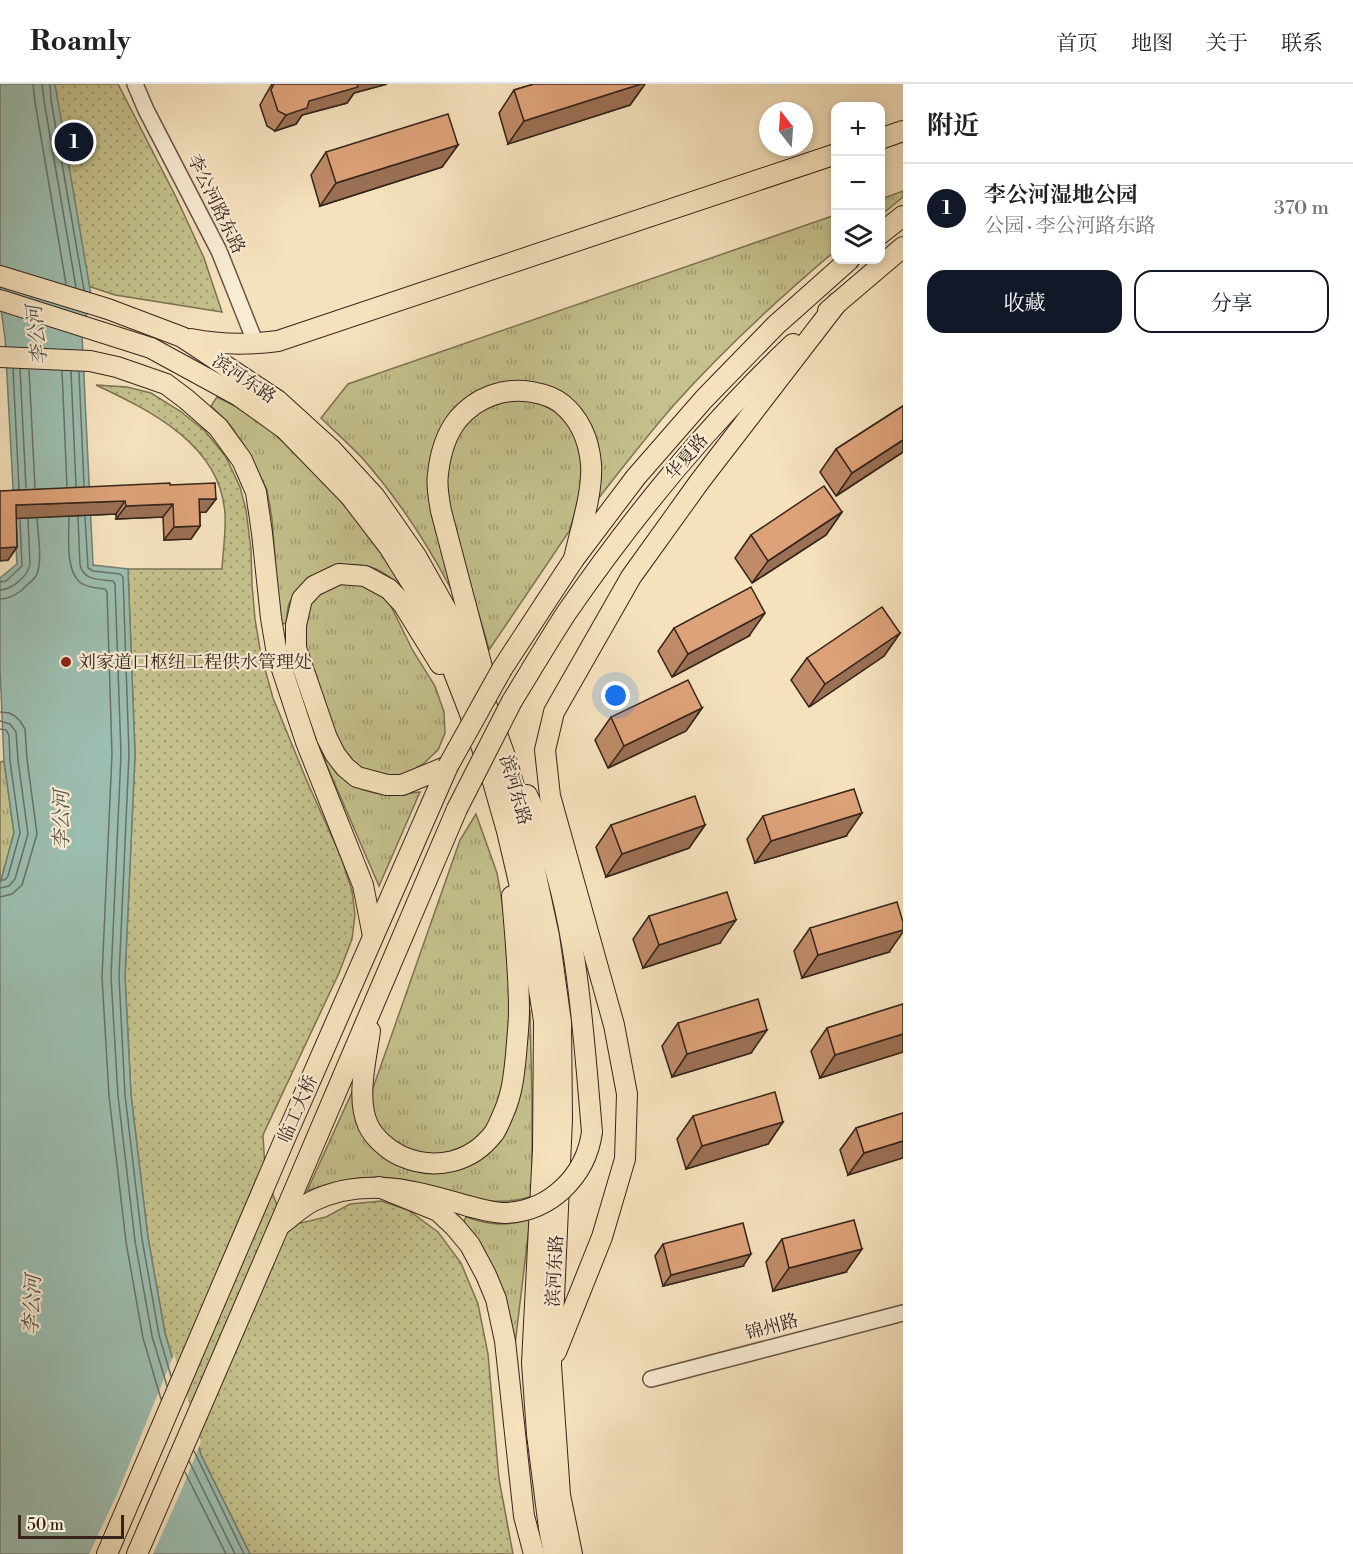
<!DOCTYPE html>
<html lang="zh">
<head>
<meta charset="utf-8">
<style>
  :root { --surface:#fff; --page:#f2f2f2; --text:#202124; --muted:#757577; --line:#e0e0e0; --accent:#111827 }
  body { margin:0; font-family:"Libre Bodoni","Noto Serif SC",serif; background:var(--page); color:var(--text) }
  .controls { position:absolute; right:18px; top:18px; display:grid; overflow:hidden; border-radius:12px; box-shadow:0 3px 9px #0003 }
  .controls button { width:54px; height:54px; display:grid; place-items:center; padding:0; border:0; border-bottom:2px solid var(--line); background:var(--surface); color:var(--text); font:30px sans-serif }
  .compass { position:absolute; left:759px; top:18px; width:54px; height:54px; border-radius:50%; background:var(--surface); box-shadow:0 3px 9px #0003; rotate:343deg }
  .scale { position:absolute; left:18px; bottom:15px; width:106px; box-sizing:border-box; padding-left:6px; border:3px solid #36241b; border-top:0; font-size:16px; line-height:21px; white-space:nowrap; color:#36241b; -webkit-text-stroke:4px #f8ecd4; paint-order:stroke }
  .you { position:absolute; left:616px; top:612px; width:21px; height:21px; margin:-15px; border:4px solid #fff; border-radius:50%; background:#1a73e8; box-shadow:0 0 0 9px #1a73e833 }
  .badge { display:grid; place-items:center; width:39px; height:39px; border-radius:50%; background:var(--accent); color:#fff; font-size:20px; font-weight:700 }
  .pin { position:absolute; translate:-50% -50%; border:3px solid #fff; box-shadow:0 2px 6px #0006 }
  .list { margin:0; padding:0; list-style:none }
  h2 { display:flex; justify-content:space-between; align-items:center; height:78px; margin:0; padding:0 24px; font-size:26px }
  h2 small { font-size:20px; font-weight:400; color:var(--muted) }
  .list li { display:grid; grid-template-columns:39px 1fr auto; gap:18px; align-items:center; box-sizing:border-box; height:90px; padding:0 24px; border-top:2px solid var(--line) }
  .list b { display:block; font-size:22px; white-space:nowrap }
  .list p { margin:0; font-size:20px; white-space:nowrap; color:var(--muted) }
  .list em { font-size:20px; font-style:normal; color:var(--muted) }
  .actions { display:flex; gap:12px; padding:18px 24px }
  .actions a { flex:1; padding:14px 0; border:2px solid var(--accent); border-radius:18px; text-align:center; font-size:21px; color:var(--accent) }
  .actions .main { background:var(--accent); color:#fff }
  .icon { flex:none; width:33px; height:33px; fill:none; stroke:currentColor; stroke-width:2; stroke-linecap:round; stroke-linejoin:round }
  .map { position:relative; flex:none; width:903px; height:1470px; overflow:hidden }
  header { display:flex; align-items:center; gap:36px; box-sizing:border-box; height:84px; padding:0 30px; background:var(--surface); border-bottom:2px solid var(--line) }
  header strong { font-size:28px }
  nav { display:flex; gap:33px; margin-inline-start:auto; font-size:21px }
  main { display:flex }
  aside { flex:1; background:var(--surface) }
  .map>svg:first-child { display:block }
  .grass { fill:url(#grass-tufts); stroke:#7d7254; stroke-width:1.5 }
  .park { fill:url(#park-dots); stroke:#7d7254; stroke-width:1.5 }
  .water { fill:#9cbeb0; stroke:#738074; stroke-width:1.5 }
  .pier { fill:#f5e2bd }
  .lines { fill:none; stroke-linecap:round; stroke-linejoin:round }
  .shore { stroke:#697166; stroke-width:1.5 }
  .minor-casing { stroke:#665444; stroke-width:18 }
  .major-casing { stroke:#36241b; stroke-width:22 }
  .minor { stroke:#f8ecd4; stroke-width:15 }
  .major { stroke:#f5e2bd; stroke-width:20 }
  .major-bridge-casing { stroke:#36241b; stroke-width:22; stroke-linecap:butt }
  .major-bridge { stroke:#f5e2bd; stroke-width:20 }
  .wall { fill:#bf8b68; stroke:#36241b; stroke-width:1.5 }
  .shaded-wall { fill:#9b7155; stroke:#36241b; stroke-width:1.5 }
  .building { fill:#dea279; stroke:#36241b; stroke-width:1.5 }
  .poi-dot { fill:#8f2418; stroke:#f8ecd4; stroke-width:2 }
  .labels { text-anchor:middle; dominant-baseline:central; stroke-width:4.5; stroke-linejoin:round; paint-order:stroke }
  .street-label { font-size:18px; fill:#36241b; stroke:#f8ecd4 }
  .poi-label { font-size:18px; fill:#36241b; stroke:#f8ecd4; text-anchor:start }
  .water-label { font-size:20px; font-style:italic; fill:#555248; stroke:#f8ecd4 }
</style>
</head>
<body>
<header>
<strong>Roamly</strong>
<nav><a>首页</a><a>地图</a><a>关于</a><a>联系</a></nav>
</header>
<main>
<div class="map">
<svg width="903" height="1470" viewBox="0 0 903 1470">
  <defs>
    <pattern id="grass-tufts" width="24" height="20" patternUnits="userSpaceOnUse" patternTransform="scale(1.5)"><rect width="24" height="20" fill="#c4c18c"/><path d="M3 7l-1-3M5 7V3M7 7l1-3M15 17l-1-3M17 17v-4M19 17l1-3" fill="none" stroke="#a09d72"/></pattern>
    <pattern id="park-dots" width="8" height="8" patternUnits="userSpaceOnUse" patternTransform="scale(1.5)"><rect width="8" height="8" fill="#c4c18c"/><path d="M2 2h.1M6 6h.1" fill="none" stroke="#a09d72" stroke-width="1.8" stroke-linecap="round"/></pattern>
  </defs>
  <rect width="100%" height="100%" fill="#f5e2bd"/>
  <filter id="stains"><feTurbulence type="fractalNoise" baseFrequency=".00333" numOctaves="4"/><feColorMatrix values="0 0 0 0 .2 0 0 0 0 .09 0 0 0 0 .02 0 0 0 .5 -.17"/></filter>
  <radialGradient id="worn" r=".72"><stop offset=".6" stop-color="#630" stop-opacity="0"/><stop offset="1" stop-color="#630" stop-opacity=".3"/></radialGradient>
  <g class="grass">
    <path d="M903 107V113L881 131V115Z"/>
    <path d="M835 131V167C778 215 723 266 673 322 647 352 622 384 598 415L573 319 471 312 454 324 443 343 435 361 456 504 451 505C428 461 397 414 364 376 350 361 335 348 321 334L348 300Z"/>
    <path d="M217 313 243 326 270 346 304 377 335 410 364 444 416 518C404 507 392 492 376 485 347 474 315 484 297 509 294 512 290 516 289 520 287 526 287 533 286 539L280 541 272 435 267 406 244 361 230 341 211 322Z"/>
    <path d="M523 315 539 319 554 327 566 336 576 356 581 374 582 402 570 446 489 566C477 518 457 473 450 424 448 415 446 405 446 396 446 388 449 378 452 369 454 364 455 357 458 352 470 327 497 318 523 315Z"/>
    <path d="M342 497 355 498 387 514 413 567 435 602 444 628 445 649 438 666 422 681 405 690 391 693 361 685 347 672 323 625 304 558V543L309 520 317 510Z"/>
    <path d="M321 668C351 707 371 716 420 708L379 802Z"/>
    <path d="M4 677 14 749 0 800V678Z"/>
    <path d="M476 730 497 789 502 817 509 878 510 937 505 990 500 1013 485 1047 475 1058 448 1069 423 1071 396 1062 376 1040 371 1023 372 1007 460 756Z"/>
    <path d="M530 926 532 1013V1112C491 1127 450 1107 411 1097 375 1089 341 1094 307 1107L353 1006 409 1084 500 1053 511 1037 517 1019Z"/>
    <path d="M466 1133C490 1141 505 1143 530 1135L515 1261C505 1213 497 1178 463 1139Z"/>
  </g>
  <g class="park">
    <path d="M0 0H118L177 115 204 174 222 228 115 211 0 173Z"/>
    <path d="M96 301 127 303 151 309 180 327 205 347 226 373 240 403 246 426 251 465 252 501 255 535 261 571 273 614 306 695 341 773 352 807 355 831 352 855 339 889 263 1051 265 1085 270 1103 277 1121 286 1133 301 1139 326 1133 350 1120 381 1117 408 1126 438 1148 461 1179 478 1220 488 1270 499 1395 513 1470H250L201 1371 165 1249 148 1154 131 1011 125 893 135 670 128 485H222C223 467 226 448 225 430 221 361 151 327 96 301Z"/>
  </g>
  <path class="water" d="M0 0H55L91 211 82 251 93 481 128 485 135 670 125 893 131 1011 148 1154 165 1249 201 1371 250 1470H0V800L14 749 4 677 0 584V494L17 480 5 254 0 218Z"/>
  <path class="pier" d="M174 1270 201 1358 182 1405 153 1470H89L118 1408Z"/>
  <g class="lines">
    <g class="shore">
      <path d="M33 0 35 18 66 200"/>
      <path d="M42 0 44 17 76 203"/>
      <path d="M50 0 51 16 84 206"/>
      <path d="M13 285 19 405"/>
      <path d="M20 285 26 404"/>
      <path d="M29 286 35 404"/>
      <path d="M62 287 67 403"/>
      <path d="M71 287 76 402"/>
      <path d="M79 288 84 402"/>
      <path d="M69 433C69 451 65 488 81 499 88 504 97 504 105 505L107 508 112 670 102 893 109 1012 126 1158 143 1254 161 1315"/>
      <path d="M78 433 80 481C84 497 99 495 113 497L115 500 121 670 111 893 118 1012 135 1157 152 1252 167 1302"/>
      <path d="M85 433 88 484 93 487 120 490 123 493 129 670 119 893 125 1011 142 1155 159 1251 171 1292"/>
      <path d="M0 498 6 497 22 482 20 436"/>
      <path d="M0 506C13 505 28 492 30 480L28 435"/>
      <path d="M0 515C9 515 15 511 22 506 26 501 32 498 36 492 43 480 38 450 37 435"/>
      <path d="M0 628 9 629 15 632 20 637 25 645 27 675 37 750 22 801 12 810 0 813"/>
      <path d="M0 637 10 640 16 648 18 676 28 750 15 795 9 802 0 804"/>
      <path d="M0 645 6 646 9 651 10 677 20 749 8 792 5 796H0"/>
      <path d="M194 1367 244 1470"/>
      <path d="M189 1377 235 1470"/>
      <path d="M185 1388 226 1470"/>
    </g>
    <defs>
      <g id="minor">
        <path d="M135 0 146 26 219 167 256 260"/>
        <path d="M651 1295 903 1229"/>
      </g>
      <g id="major">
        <path d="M880 55 903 47"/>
        <path d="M880 150 903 132"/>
        <path d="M0 192 108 225 182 253 277 316 332 366 375 413 416 472 447 527 472 581 505 672 525 740 549 852 561 938 562 1035 551 1281 560 1411 572 1470"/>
        <path d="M0 216 151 264 239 312 285 345 350 412 389 463 422 516 448 573 469 627 489 684 507 747 528 837 544 937 543 1065 532 1279 537 1350 549 1444 554 1470"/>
        <path d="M828 227 903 163"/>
        <path d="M191 255C221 261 248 261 278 257L836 70"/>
        <path d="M0 273 90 277 117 283 166 300 186 315 218 343 242 376 256 408 262 449 271 534 277 570 306 658 363 801 373 852"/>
        <path d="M440 580 403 520 389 505 365 492 339 490 314 502 302 515 296 541V564L327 654 335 670 345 683 357 693 387 701H402L448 682"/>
        <path d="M482 583 441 427C439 415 436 402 438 390 440 371 446 350 458 335 477 313 504 303 532 308 543 310 554 313 562 320 580 335 589 357 591 380 593 409 580 447 574 475"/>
        <path d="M502 585 574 475 636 393 704 315 776 241 849 176"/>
        <path d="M512 617C530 588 548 557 567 528 634 431 708 341 793 260"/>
        <path d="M527 711C532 722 538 733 542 745 578 841 583 946 592 1048"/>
        <path d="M370 947C366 975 356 1015 368 1041 374 1054 388 1066 401 1072 435 1087 471 1079 494 1049 498 1043 501 1035 504 1028 512 1010 514 991 516 971 517 956 519 941 519 926 519 888 515 850 512 812"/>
        <path d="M379 1103 438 1127 455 1143 470 1161 486 1191 496 1215 505 1257 524 1432 534 1470"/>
        <path d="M279 1142C290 1134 301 1123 313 1117 364 1092 417 1107 468 1122"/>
        <path d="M556 1268 602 1153 625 1075 627 1010 614 941 550 712 545 666 554 628 631 493 700 397 837 219"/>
        <path d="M107 1470 286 1052 448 682"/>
        <path d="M137 1470 279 1142 457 725"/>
      </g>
    </defs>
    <use href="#minor" class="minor-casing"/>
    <use href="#major" class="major-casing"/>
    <use href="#minor" class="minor"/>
    <use href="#major" class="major"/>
    <defs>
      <g id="major-bridge">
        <path d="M448 682 502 585"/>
        <path d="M457 725 512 617"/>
        <path d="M468 1122C480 1125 492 1129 504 1129 550 1128 586 1092 592 1048"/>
      </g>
    </defs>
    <use href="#major-bridge" class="major-bridge-casing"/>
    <use href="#major-bridge" class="major-bridge"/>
  </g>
  <g class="wall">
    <path d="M272 0H387L354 9 347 19 302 31 296 40 275 47 267 42 260 21 266 10Z"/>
    <path d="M534 0H645L630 21 508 60 499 29 514 6Z"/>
    <path d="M458 61 442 83 320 122 311 91 326 68Z"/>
    <path d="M903 322V368L836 412 820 388 836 365Z"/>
    <path d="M170 401 216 415 206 428H200V442L191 455 164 456 163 433 116 435V430L16 434 17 463 8 476 0 407Z"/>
    <path d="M842 428 826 451 752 499 735 474 751 451Z"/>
    <path d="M674 544 749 552 672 593 658 567Z"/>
    <path d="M900 549 884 572 809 623 791 596 807 574Z"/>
    <path d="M702 624 686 647 608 684 595 656 611 633Z"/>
    <path d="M763 732 846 752 755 779 747 755Z"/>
    <path d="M611 741H705L689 764 606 793 596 763Z"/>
    <path d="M649 832 720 859 643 884 633 855Z"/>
    <path d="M810 844 889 868 802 894 794 867Z"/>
    <path d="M903 920V968L820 994 811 967 827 944Z"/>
    <path d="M678 939 751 969 672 993 662 962Z"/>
    <path d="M903 1029 848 1091 840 1066 856 1044Z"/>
    <path d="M693 1032 783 1038 768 1060 686 1085 677 1055Z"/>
    <path d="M782 1155 846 1188 773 1207 766 1178Z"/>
    <path d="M663 1160 743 1182 663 1202 655 1172Z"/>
  </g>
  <g class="shaded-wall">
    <path d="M353 0H387L354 9 347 19 302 31 296 40 275 47 286 31 309 17Z"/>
    <path d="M641 0H645L630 21 508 60 524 37Z"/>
    <path d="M458 61 442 83 320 122 336 99Z"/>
    <path d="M903 356V368L836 412 852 389Z"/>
    <path d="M199 415H216L206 428 190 429Z"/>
    <path d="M125 417 116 430 7 435 16 421Z"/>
    <path d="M173 420 163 433 116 435 126 422Z"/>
    <path d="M842 428 826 451 752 499 768 477Z"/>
    <path d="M200 442 191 455 164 456 174 443Z"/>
    <path d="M17 463 8 476 0 477V464Z"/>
    <path d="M765 529 749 552 672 593 688 570Z"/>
    <path d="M900 549 884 572 809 623 825 600Z"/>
    <path d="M702 624 686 647 608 684 624 662Z"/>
    <path d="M862 729 846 752 755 779 771 757Z"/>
    <path d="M705 741 689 764 606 793 622 770Z"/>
    <path d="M736 836 720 859 643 884 659 861Z"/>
    <path d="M903 846V848L889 868 802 894 818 871Z"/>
    <path d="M767 946 751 969 672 993 687 970Z"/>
    <path d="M903 950V968L820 994 835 971Z"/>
    <path d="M783 1038 768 1060 686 1085 702 1062Z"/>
    <path d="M903 1057V1074L848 1091 864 1069Z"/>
    <path d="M862 1165 846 1188 773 1207 789 1184Z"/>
    <path d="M751 1170 743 1182 663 1202 671 1191Z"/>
  </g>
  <g class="building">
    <path d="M274 0H357L358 3 309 17 307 24 286 31 278 27 271 6Z"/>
    <path d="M534 0H641L524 37 514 6Z"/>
    <path d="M448 30 458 61 336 99 326 68Z"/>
    <path d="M903 322V356L852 389 836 365Z"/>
    <path d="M170 399V401L215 399 216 415H199L200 442 174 443 173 420 126 422 125 417 16 421 17 463 0 464V407Z"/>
    <path d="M824 402 842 428 768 477 751 451Z"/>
    <path d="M751 503 765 529 688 570 674 544Z"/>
    <path d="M882 523 900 549 825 600 807 574Z"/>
    <path d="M688 596 702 624 624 662 611 633Z"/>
    <path d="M854 705 862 729 771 757 763 732Z"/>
    <path d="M695 712 705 741 622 770 611 741Z"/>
    <path d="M727 808 736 836 659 861 649 832Z"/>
    <path d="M897 818 903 838V846L818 871 810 844Z"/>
    <path d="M758 915 767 946 687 970 678 939Z"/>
    <path d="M903 920V950L835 971 827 944Z"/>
    <path d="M775 1008 783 1038 702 1062 693 1032Z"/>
    <path d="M903 1029V1057L864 1069 856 1044Z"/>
    <path d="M854 1136 862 1165 789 1184 782 1155Z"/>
    <path d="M743 1139 751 1170 671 1191 663 1160Z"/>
  </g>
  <circle class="poi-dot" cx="66" cy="578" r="6"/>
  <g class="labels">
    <g class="street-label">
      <text transform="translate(216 120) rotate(64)">李公河路东路</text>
      <text transform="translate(244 295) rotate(34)">滨河东路</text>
      <text transform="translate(687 373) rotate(-49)">华夏路</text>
      <text transform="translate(515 706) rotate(74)">滨河东路</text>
      <text transform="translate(298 1025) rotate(-66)">临工大桥</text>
      <text transform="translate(555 1187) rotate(-87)">滨河东路</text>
      <text transform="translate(772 1243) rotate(-15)">锦州路</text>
    </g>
    <g class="poi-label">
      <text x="78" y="578">刘家道口枢纽工程供水管理处</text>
    </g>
    <g class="water-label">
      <text transform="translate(38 251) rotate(-96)">李公河</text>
      <text transform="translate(62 736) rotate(-90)">李公河</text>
      <text transform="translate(33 1221) rotate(-87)">李公河</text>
    </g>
  </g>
  <rect width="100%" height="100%" filter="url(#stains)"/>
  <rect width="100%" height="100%" fill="url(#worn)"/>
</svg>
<div class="controls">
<button>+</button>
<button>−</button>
<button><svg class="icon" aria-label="layers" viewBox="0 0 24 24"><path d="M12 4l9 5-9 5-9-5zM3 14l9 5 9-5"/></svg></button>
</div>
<svg class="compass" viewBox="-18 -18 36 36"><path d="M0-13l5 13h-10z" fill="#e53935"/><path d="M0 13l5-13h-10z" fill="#757577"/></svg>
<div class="scale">50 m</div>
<div class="you"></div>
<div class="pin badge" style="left:74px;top:58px">1</div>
</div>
<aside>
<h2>附近<small></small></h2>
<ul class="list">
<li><span class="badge">1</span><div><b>李公河湿地公园</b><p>公园 · 李公河路东路</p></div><em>370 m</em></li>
</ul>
<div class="actions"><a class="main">收藏</a><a>分享</a></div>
</aside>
</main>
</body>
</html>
